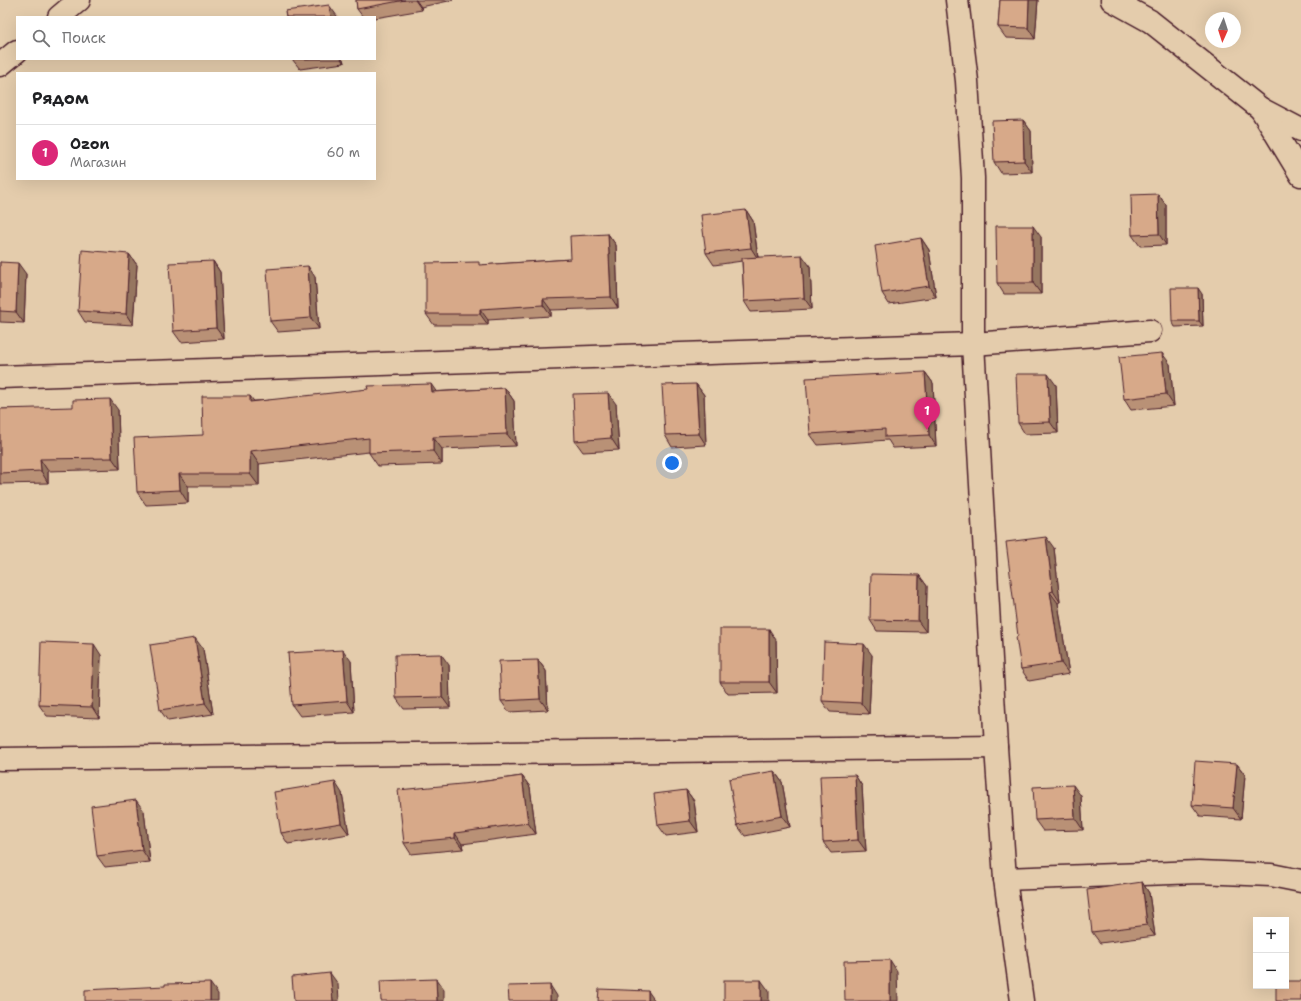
<!DOCTYPE html>
<html lang="ru">
<head>
<meta charset="utf-8">
<style>
  :root { --surface:#fff; --page:#f6f6f6; --text:#202124; --muted:#757577; --line:#e0e0e0; --accent:#db2777 }
  body { margin:0; font-family:"Shantell Sans",sans-serif; background:var(--page); color:var(--text) }
  .controls { position:absolute; right:12px; bottom:12px; display:grid; overflow:hidden; border-radius:0px; box-shadow:0 4px 16px #0002 }
  .controls button { width:36px; height:36px; display:grid; place-items:center; padding:0; border:0; border-bottom:1px solid var(--line); background:var(--surface); color:var(--text); font:20px sans-serif }
  .compass { position:absolute; left:1205px; top:12px; width:36px; height:36px; border-radius:50%; background:var(--surface); box-shadow:0 4px 16px #0002; rotate:183deg }
  .you { position:absolute; left:672px; top:463px; width:14px; height:14px; margin:-10px; border:3px solid #fff; border-radius:50%; background:#1a73e8; box-shadow:0 0 0 6px #1a73e833 }
  .badge { display:grid; place-items:center; width:26px; height:26px; border-radius:50%; background:var(--accent); color:#fff; font-size:13px; font-weight:700 }
  .pin { position:absolute; translate:-50% -33px; filter:drop-shadow(0 1px 2px #0008) }
  .pin::after { content:''; position:absolute; top:21px; width:14px; height:12px; background:inherit; clip-path:polygon(0 0,100% 0,50% 100%) }
  .list { margin:0; padding:0; list-style:none }
  h2 { display:flex; justify-content:space-between; align-items:center; height:52px; margin:0; padding:0 16px; font-size:17px }
  h2 small { font-size:13px; font-weight:400; color:var(--muted) }
  .list li { display:grid; grid-template-columns:26px 1fr auto; gap:12px; align-items:center; box-sizing:border-box; height:56px; padding:0 16px; border-top:1px solid var(--line) }
  .list b { display:block; font-size:15px; white-space:nowrap }
  .list p { margin:0; font-size:13px; white-space:nowrap; color:var(--muted) }
  .list em { font-size:13px; font-style:normal; color:var(--muted) }
  .icon { flex:none; width:22px; height:22px; fill:none; stroke:currentColor; stroke-width:2; stroke-linecap:round; stroke-linejoin:round }
  .map { position:relative; flex:none; width:1301px; height:1001px; overflow:hidden }
  .search { position:absolute; background:var(--surface); box-shadow:0 4px 16px #0002; left:16px; top:16px; width:360px; height:44px; display:flex; align-items:center; gap:10px; box-sizing:border-box; padding:0 14px; border-radius:0px; color:var(--muted); font-size:15px }
  .panel { position:absolute; background:var(--surface); box-shadow:0 4px 16px #0002; left:16px; top:72px; width:360px; height:108px; border-radius:0px }
  .map>svg:first-child { display:block }
  .lines { fill:none; stroke-linecap:round; stroke-linejoin:round }
  .minor-casing { stroke:#4a1f2b; stroke-width:25 }
  .minor { stroke:#e4ccac; stroke-width:22 }
  .wall { fill:#b99176; stroke:#4a1f2b }
  .shaded-wall { fill:#967660; stroke:#4a1f2b }
  .building { fill:#d7a989; stroke:#4a1f2b }
</style>
</head>
<body>
<div class="map">
<svg width="1301" height="1001" viewBox="0 0 1301 1001">
  <rect width="100%" height="100%" fill="#e4ccac"/>
  <filter id="ink" filterUnits="userSpaceOnUse"><feTurbulence type="fractalNoise" baseFrequency=".025" numOctaves="2"/><feDisplacementMap in="SourceGraphic" scale="8" xChannelSelector="R" yChannelSelector="G"/><feConvolveMatrix kernelMatrix="1 2 1 2 8 2 1 2 1" color-interpolation-filters="sRGB"/></filter>
  <g filter="url(#ink)">
    <g class="lines">
      <defs>
        <g id="minor">
          <path d="M957 0 967 81 973 178V344L996 747 1005 879 1022 1001"/>
          <path d="M1112 0 1150 21 1261 109 1301 130"/>
          <path d="M59 17 79 0"/>
          <path d="M0 65 17 51"/>
          <path d="M1261 109 1301 175"/>
          <path d="M0 377 973 344 1150 331"/>
          <path d="M0 759 996 747"/>
          <path d="M1005 879 1199 872 1271 875 1301 881"/>
        </g>
      </defs>
      <use href="#minor" class="minor-casing"/>
      <use href="#minor" class="minor"/>
    </g>
    <g class="wall">
      <path d="M356 0H453L421 7 422 10 375 18V17H363L357 9Z"/>
      <path d="M1000 0H1038L1035 39 1006 38 998 27Z"/>
      <path d="M292 59H343L344 63 300 69Z"/>
      <path d="M1023 120 1031 131 1032 172 1001 173 994 162Z"/>
      <path d="M1158 194 1166 205V245L1140 246 1132 235Z"/>
      <path d="M746 210 753 221 758 257 810 266 812 309 751 312 744 301 742 261 714 265 706 253Z"/>
      <path d="M608 234 616 245 618 308 551 310V316L488 320V325H434L426 314 482 265 571 259Z"/>
      <path d="M1041 237V294H1004L997 283Z"/>
      <path d="M921 238 929 250 936 297 889 304 882 293Z"/>
      <path d="M129 254 137 265 133 325 85 322 78 311Z"/>
      <path d="M213 261 220 272 224 339 181 342 173 331Z"/>
      <path d="M0 262 26 274 24 323 0 322Z"/>
      <path d="M315 277 319 329 278 332 270 321Z"/>
      <path d="M1202 294 1203 326 1175 327 1172 321Z"/>
      <path d="M1170 364 1174 406 1131 410 1124 399Z"/>
      <path d="M925 372 933 383 936 446 893 448 888 440 818 445 810 434Z"/>
      <path d="M696 384 704 395 706 445 672 447 665 435Z"/>
      <path d="M1056 385 1058 433 1025 434 1018 423Z"/>
      <path d="M505 388 514 401 516 446 442 449V464L378 466 369 453V452L259 464V486H188V503L146 505 137 492 203 435 254 401Z"/>
      <path d="M616 404 619 450 583 452 575 441Z"/>
      <path d="M0 409 118 410 120 469 48 471V483L0 484Z"/>
      <path d="M1054 548 1060 602 1058 603 1069 674 1029 681 1021 669 1018 636Z"/>
      <path d="M919 575 927 586 926 632 877 631 870 620Z"/>
      <path d="M776 640 777 693 728 694 720 682Z"/>
      <path d="M203 649 213 714 168 721 160 710Z"/>
      <path d="M101 655 99 718 47 716 39 705Z"/>
      <path d="M872 655 869 714 830 712 822 701Z"/>
      <path d="M538 660 546 671 548 710 509 712 501 701Z"/>
      <path d="M351 661 354 712 300 716 292 705Z"/>
      <path d="M449 665 450 708 404 709 396 698Z"/>
      <path d="M1237 764 1245 775 1241 819 1200 816 1192 805Z"/>
      <path d="M774 771 782 782 790 827 745 836 737 825Z"/>
      <path d="M855 775 862 786 866 851 831 853 823 842Z"/>
      <path d="M522 776 530 787 536 834 462 844 463 849 411 854 404 843 472 783Z"/>
      <path d="M686 790 694 801 698 832 666 836 658 825Z"/>
      <path d="M342 793 349 834 288 844 281 833Z"/>
      <path d="M1081 796 1083 830 1043 831 1035 820Z"/>
      <path d="M144 811 150 862 105 867 97 856Z"/>
      <path d="M1142 882 1149 893 1155 936 1100 943 1092 932Z"/>
    </g>
    <g class="shaded-wall">
      <path d="M415 0H416L421 7 422 10Z"/>
      <path d="M1029 0H1038L1035 39 1028 28Z"/>
      <path d="M329 5 337 16V17H331Z"/>
      <path d="M341 59H343L344 63Z"/>
      <path d="M1023 120 1031 131 1032 172 1024 161Z"/>
      <path d="M1158 194 1166 205V245L1159 234Z"/>
      <path d="M746 210 753 221 758 259 751 248Z"/>
      <path d="M1033 226 1041 237V294L1033 283Z"/>
      <path d="M608 234 616 245 618 308 611 297Z"/>
      <path d="M921 238 929 250 936 297 929 286Z"/>
      <path d="M129 254 137 265 133 325 126 314Z"/>
      <path d="M802 255 810 266 812 309 804 298Z"/>
      <path d="M213 261 220 272 224 339 216 328Z"/>
      <path d="M18 263 26 274 24 323 16 312Z"/>
      <path d="M308 266 315 277 319 329 311 318Z"/>
      <path d="M1198 288 1202 294 1203 326 1199 321Z"/>
      <path d="M543 299 551 310V316L543 305Z"/>
      <path d="M480 309 488 320V325L480 314Z"/>
      <path d="M1162 353 1170 364 1174 406 1166 394Z"/>
      <path d="M925 372 933 383 936 446 929 435Z"/>
      <path d="M1048 374 1056 385 1058 433 1050 422Z"/>
      <path d="M431 384 440 397 432 392Z"/>
      <path d="M696 384 704 395 706 445 699 434Z"/>
      <path d="M505 388 514 401 516 446 507 434Z"/>
      <path d="M608 393 616 404 619 450 611 438Z"/>
      <path d="M250 396 259 408 250 402Z"/>
      <path d="M110 399 118 410 120 469 112 458Z"/>
      <path d="M433 437 442 449V464L433 451Z"/>
      <path d="M250 451 259 464V486L250 474Z"/>
      <path d="M40 459 48 471V483L41 471Z"/>
      <path d="M179 474 188 486V503L180 490Z"/>
      <path d="M1046 537 1054 548 1060 602 1053 591Z"/>
      <path d="M919 575 927 586 926 632 918 621Z"/>
      <path d="M1050 592 1058 603 1069 674 1061 663Z"/>
      <path d="M769 629 776 640 777 693 769 682Z"/>
      <path d="M195 638 203 649 213 714 205 703Z"/>
      <path d="M94 644 101 655 99 718 92 707Z"/>
      <path d="M864 644 872 655 869 714 861 703Z"/>
      <path d="M343 650 351 661 354 712 347 701Z"/>
      <path d="M441 654 449 665 450 708 442 697Z"/>
      <path d="M538 660 546 671 548 710 540 699Z"/>
      <path d="M1237 764 1245 775 1241 819 1233 808Z"/>
      <path d="M774 771 782 782 790 827 782 816Z"/>
      <path d="M855 775 862 786 866 851 858 840Z"/>
      <path d="M522 776 530 787 536 834 528 823Z"/>
      <path d="M335 782 342 793 349 834 341 823Z"/>
      <path d="M1073 785 1081 796 1083 830 1075 818Z"/>
      <path d="M686 790 694 801 698 832 690 821Z"/>
      <path d="M136 800 144 811 150 862 142 850Z"/>
      <path d="M455 833 462 844 463 849 455 838Z"/>
      <path d="M1142 882 1149 893 1155 936 1147 925Z"/>
      <path d="M890 960 897 971 898 1001H890Z"/>
      <path d="M330 973 338 984 339 1001H333Z"/>
      <path d="M436 979 444 990V1001H437Z"/>
      <path d="M761 980 769 991V1001H761Z"/>
      <path d="M210 983 218 994V1001H210Z"/>
      <path d="M550 985 557 996V1001H550Z"/>
      <path d="M648 991 655 1001H648Z"/>
    </g>
    <g class="building">
      <path d="M356 0H405L357 9Z"/>
      <path d="M1000 0H1029L1028 28 998 27Z"/>
      <path d="M329 5 331 17H286L285 11Z"/>
      <path d="M1023 120 1024 161 994 162 992 121Z"/>
      <path d="M1158 194 1159 234 1132 235 1131 195Z"/>
      <path d="M746 210 751 248 706 253 701 215Z"/>
      <path d="M996 226H1033V283H997Z"/>
      <path d="M608 234 611 297 543 299V305L480 309V314H426V263L479 262V265L571 259 570 236Z"/>
      <path d="M921 238 929 286 882 293 875 246Z"/>
      <path d="M82 250 129 254 126 314 78 311Z"/>
      <path d="M802 255 804 298 744 301 742 258Z"/>
      <path d="M213 261 216 328 173 331 169 263Z"/>
      <path d="M0 262 18 263 16 312 0 311Z"/>
      <path d="M308 266 311 318 270 321 267 269Z"/>
      <path d="M1171 288H1198L1199 321H1172Z"/>
      <path d="M1162 353 1166 394 1124 399 1119 357Z"/>
      <path d="M925 372 929 435 885 437V429L810 434 806 378Z"/>
      <path d="M1016 374H1048L1050 422 1018 423Z"/>
      <path d="M431 384 432 392 505 388 507 434 433 437V451L369 453V438L250 451V474H179L180 490 137 492 134 438 203 435 202 396H250V402L368 389 367 386Z"/>
      <path d="M696 384 699 434 665 435 662 385Z"/>
      <path d="M608 393 611 438 575 441 573 394Z"/>
      <path d="M110 399 112 458 40 459 41 471 0 473V409L73 407V400Z"/>
      <path d="M1046 537 1053 591 1050 592 1061 663 1021 669 1016 637 1018 636 1006 542Z"/>
      <path d="M871 574 919 575 918 621 870 620Z"/>
      <rect x="720" y="629" width="49" height="53"/>
      <path d="M195 638 205 703 160 710 150 645Z"/>
      <path d="M41 642 94 644 92 707 39 705Z"/>
      <path d="M824 642 864 644 861 703 822 701Z"/>
      <path d="M343 650 347 701 292 705 288 653Z"/>
      <path d="M441 654 442 697 396 698 395 655Z"/>
      <path d="M538 660 540 699 501 701 499 661Z"/>
      <path d="M1195 761 1237 764 1233 808 1192 805Z"/>
      <path d="M774 771 782 816 737 825 729 779Z"/>
      <path d="M855 775 858 840 823 842 820 776Z"/>
      <path d="M522 776 528 823 455 833V838L404 843 398 790 472 783Z"/>
      <path d="M335 782 341 823 281 833 274 792Z"/>
      <path d="M1073 785 1075 818 1035 820 1033 787Z"/>
      <path d="M686 790 690 821 658 825 654 794Z"/>
      <path d="M136 800 142 850 97 856 91 806Z"/>
      <path d="M1142 882 1147 925 1092 932 1087 890Z"/>
      <path d="M890 960V1001H845L844 961Z"/>
      <path d="M330 973 333 1001H294L292 977Z"/>
      <path d="M436 979 437 1001H381L380 981Z"/>
      <rect x="724" y="980" width="37" height="21"/>
      <path d="M1286 981H1301V1001H1276V986H1286Z"/>
      <path d="M210 983V1001H85V990L165 986V984Z"/>
      <path d="M550 985V1001H509L508 986Z"/>
      <path d="M599 989 648 991V1001H598Z"/>
    </g>
  </g>
</svg>
<div class="controls">
<button>+</button>
<button>−</button>
</div>
<svg class="compass" viewBox="-18 -18 36 36"><path d="M0-13l5 13h-10z" fill="#e53935"/><path d="M0 13l5-13h-10z" fill="#757577"/></svg>
<div class="you"></div>
<div class="pin badge" style="left:927px;top:430px">1</div>
<div class="search"><svg class="icon" aria-label="search" viewBox="0 0 24 24"><circle cx="10" cy="10" r="6"/><path d="M15 15l6 6"/></svg>Поиск</div>
<section class="panel">
<h2>Рядом<small></small></h2>
<ul class="list">
<li><span class="badge">1</span><div><b>Ozon</b><p>Магазин</p></div><em>60 m</em></li>
</ul>
</section>
</div>
</body>
</html>
